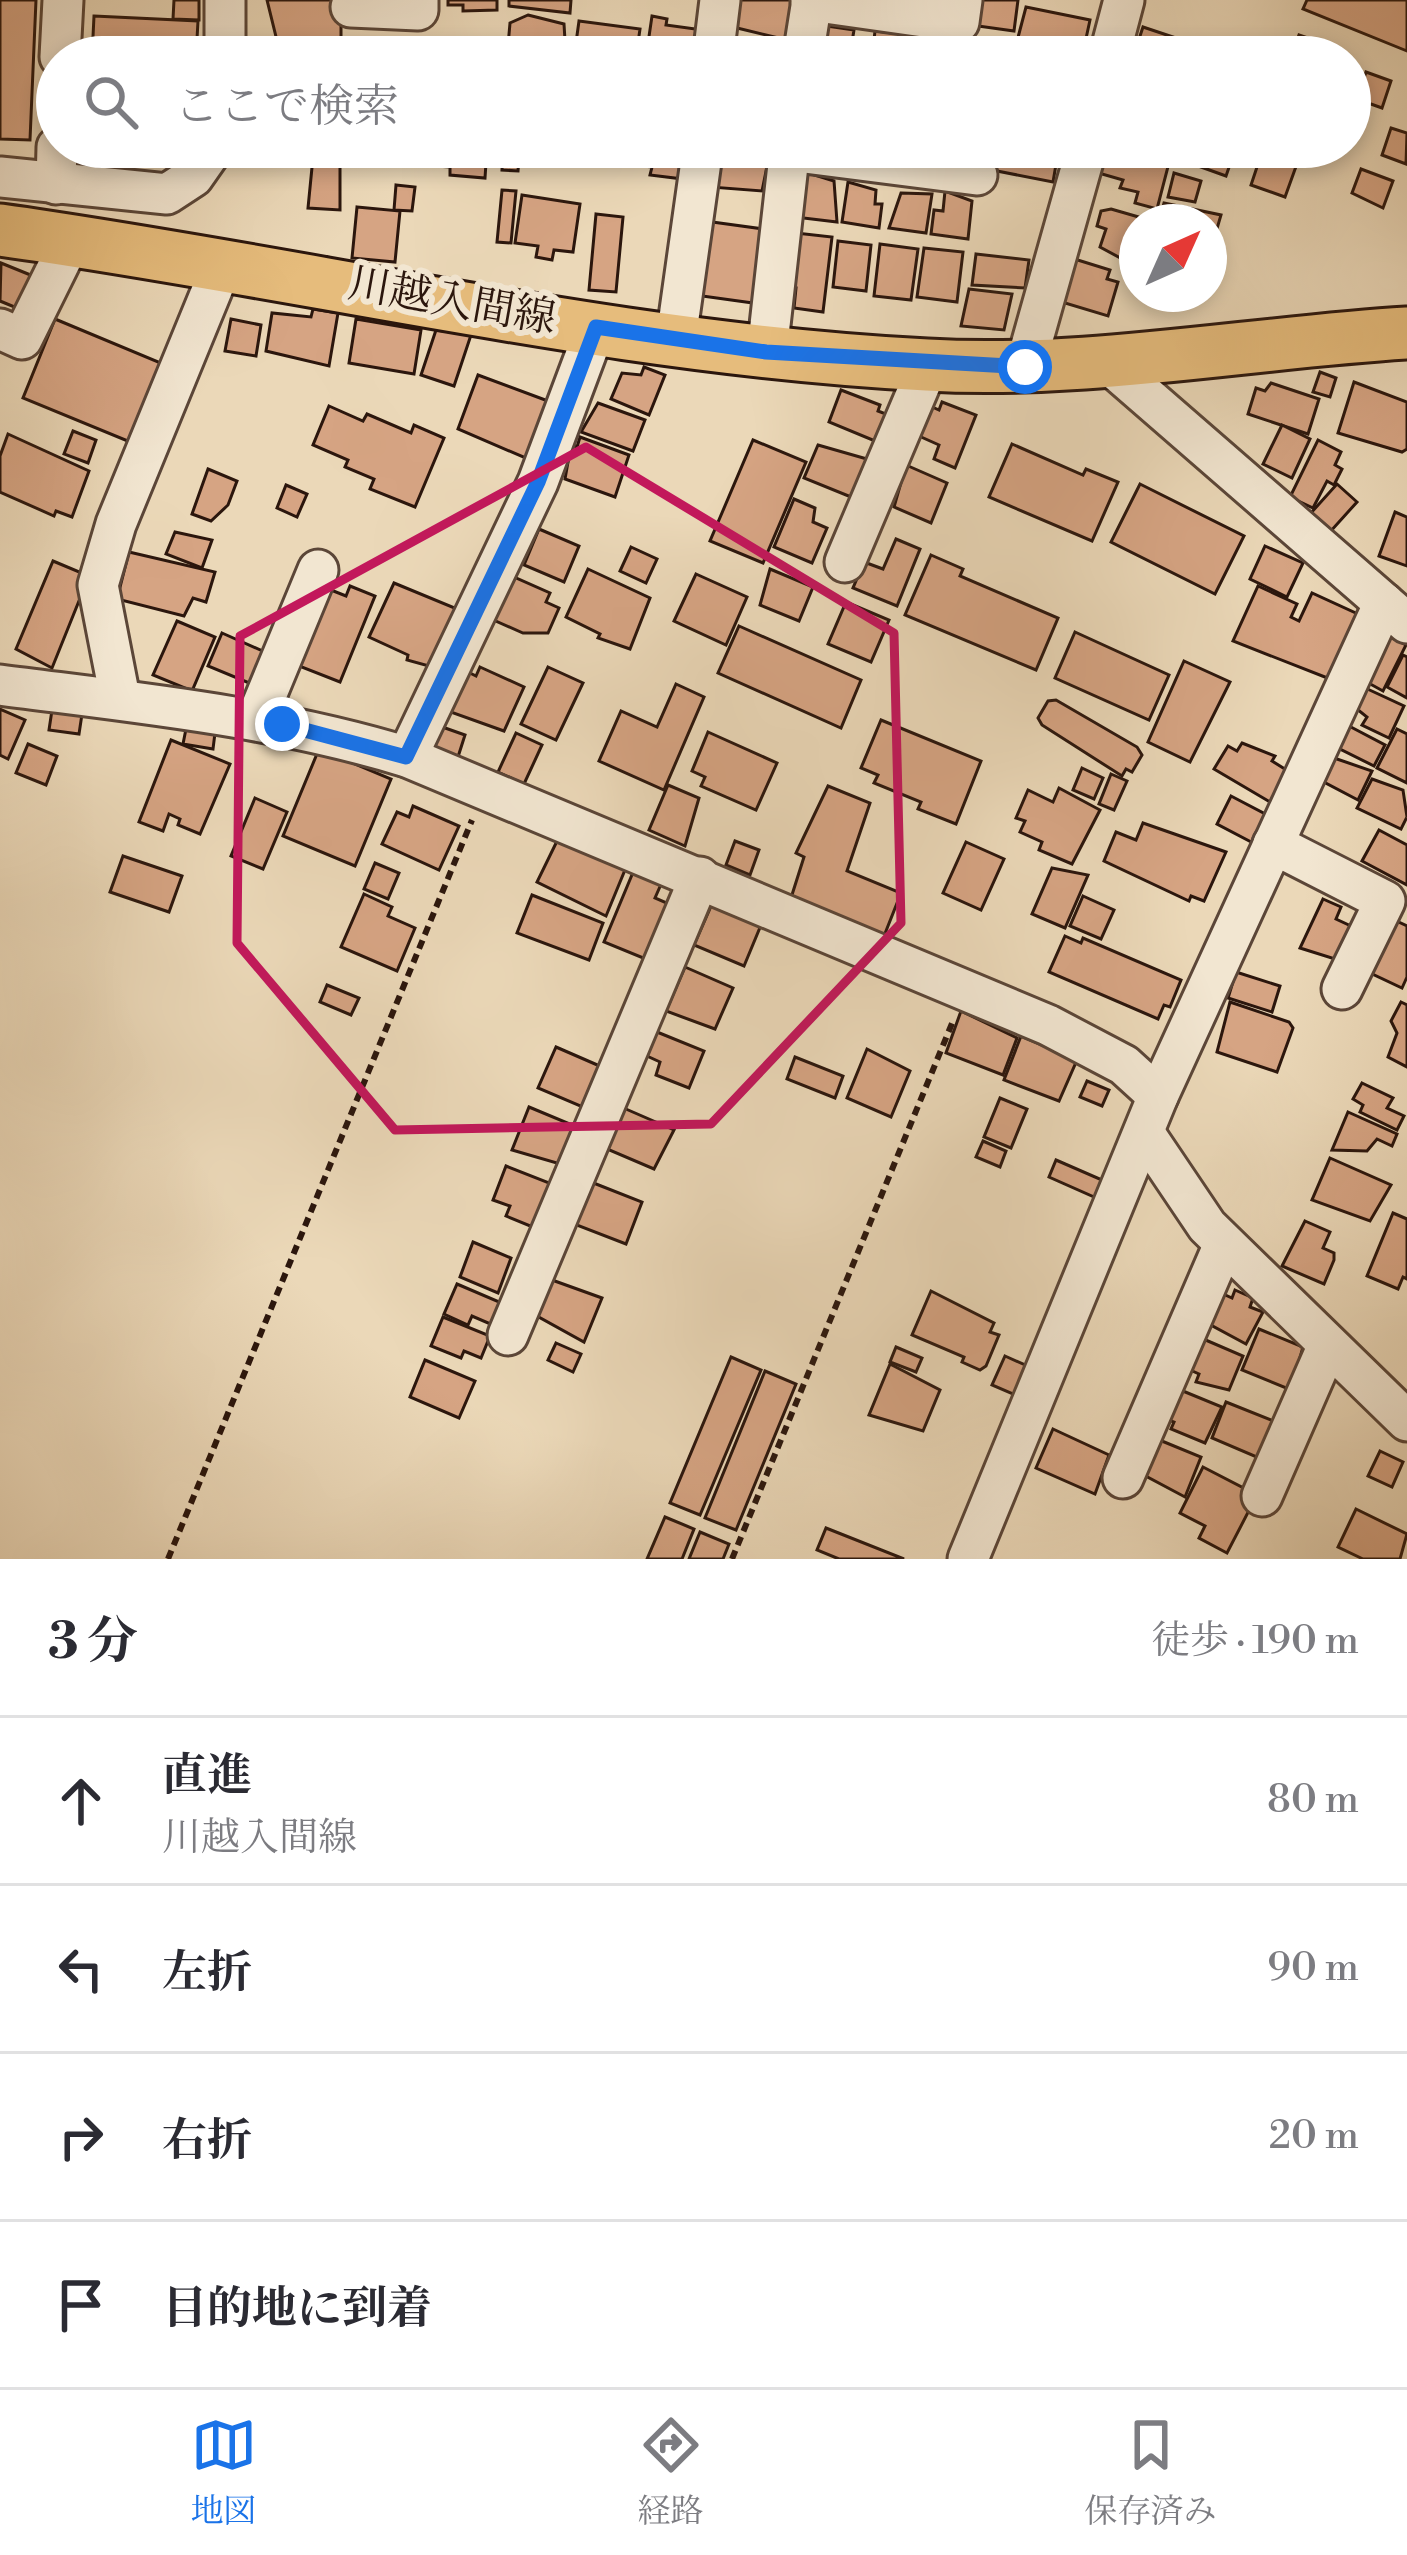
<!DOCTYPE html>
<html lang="ja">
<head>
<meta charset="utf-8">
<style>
  :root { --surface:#fff; --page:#f7f7f7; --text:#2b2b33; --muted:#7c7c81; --line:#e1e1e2; --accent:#1a73e8 }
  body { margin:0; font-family:"Libre Bodoni","Noto Serif JP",serif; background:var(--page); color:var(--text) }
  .compass { position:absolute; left:1119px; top:204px; width:108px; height:108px; border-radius:50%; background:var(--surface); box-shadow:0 6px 18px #0003; rotate:45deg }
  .stop { position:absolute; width:36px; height:36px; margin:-27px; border:9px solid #1a73e8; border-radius:50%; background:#fff }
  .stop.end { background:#1a73e8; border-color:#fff; box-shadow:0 3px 12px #0008 }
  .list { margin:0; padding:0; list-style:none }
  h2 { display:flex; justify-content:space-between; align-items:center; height:156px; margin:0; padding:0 48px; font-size:51px }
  h2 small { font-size:39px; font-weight:400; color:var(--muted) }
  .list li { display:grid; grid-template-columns:78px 1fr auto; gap:36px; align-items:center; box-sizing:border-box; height:168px; padding:0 48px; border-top:3px solid var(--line) }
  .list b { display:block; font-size:45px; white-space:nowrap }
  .list p { margin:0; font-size:39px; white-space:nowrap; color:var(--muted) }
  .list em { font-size:39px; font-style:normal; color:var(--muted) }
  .icon { flex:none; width:66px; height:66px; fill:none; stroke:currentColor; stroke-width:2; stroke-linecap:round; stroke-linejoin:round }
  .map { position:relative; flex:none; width:1407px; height:1559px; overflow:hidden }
  .search { position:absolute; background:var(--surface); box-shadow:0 6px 18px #0003; left:36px; right:36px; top:36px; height:132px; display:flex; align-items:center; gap:30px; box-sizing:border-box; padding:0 42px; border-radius:66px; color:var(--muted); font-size:45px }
  .sheet { height:828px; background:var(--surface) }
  nav { display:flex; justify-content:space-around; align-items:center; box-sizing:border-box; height:168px; border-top:3px solid var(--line); background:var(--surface); font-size:33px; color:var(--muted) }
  nav a { display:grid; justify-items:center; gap:6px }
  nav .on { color:var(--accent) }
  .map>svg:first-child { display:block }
  .building { fill:#d6a483; stroke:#2b160d; stroke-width:3 }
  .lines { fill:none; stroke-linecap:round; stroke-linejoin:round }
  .minor-casing { stroke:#5b4638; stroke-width:45 }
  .major-casing { stroke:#2b160d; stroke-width:57 }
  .path { stroke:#2b160d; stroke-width:6; stroke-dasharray:9 6; stroke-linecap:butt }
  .minor { stroke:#f2e6d1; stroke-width:39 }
  .major { stroke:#e6bc7c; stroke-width:51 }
  .route { stroke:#1a73e8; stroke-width:15 }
  .marked { fill:none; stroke:#c2185b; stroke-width:9; stroke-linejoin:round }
  .labels { text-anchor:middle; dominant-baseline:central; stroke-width:12; stroke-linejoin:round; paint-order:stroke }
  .street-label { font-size:42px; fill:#2b160d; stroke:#f2e6d1 }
</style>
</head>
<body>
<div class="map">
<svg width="1407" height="1559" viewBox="0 0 1407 1559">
  <rect width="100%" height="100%" fill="#ebd8b8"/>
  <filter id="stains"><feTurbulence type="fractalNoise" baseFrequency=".00167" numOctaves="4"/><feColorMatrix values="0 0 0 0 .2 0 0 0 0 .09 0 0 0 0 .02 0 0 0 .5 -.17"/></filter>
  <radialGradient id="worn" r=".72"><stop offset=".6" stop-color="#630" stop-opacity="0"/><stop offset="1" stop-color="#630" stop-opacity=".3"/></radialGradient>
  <g class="building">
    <path d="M0 0H36L30 140 0 139Z"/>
    <path d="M174 0H199V20L173 19Z"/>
    <path d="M267 0H341V57H281Z"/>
    <path d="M448 0H497V10L463 11V5H448Z"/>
    <path d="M509 0H571L570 13 509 6Z"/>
    <path d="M733 0H793L787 40 729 26Z"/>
    <path d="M982 0H1018L1014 31 978 26Z"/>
    <path d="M1307 0H1407V51L1303 9Z"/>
    <path d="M1026 7 1090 20 1082 57 1016 45Z"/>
    <path d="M528 15 564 24 566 57H507L510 23Z"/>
    <path d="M94 16 198 21 196 57H92Z"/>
    <path d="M652 16 667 19 666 25 710 31 707 57H646Z"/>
    <path d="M579 21 640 29 636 57H574Z"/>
    <path d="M820 25 854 30 851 48 861 49 860 57H816Z"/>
    <path d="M1143 27 1203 47 1200 57H1133Z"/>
    <path d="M875 31 910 35 908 57H863L864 48 873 49Z"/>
    <path d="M1299 35 1320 42 1319 57H1291Z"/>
    <path d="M1366 72 1391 81 1382 108 1357 99Z"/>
    <path d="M1391 128 1407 133 1406 164 1382 155Z"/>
    <path d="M314 147H340V210L308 208Z"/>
    <path d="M383 147H487L485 178 450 175V167L382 162Z"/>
    <path d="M503 147H561L560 165 519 157 518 171 502 170Z"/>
    <path d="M636 147H690L683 179 650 175 652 167 634 165Z"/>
    <path d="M715 147 770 152 762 191 710 187Z"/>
    <path d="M996 147H1059L1053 182 992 170Z"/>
    <path d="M1102 147 1170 159 1157 209 1135 203 1138 192 1120 188 1123 180 1095 172Z"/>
    <path d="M1180 147H1236L1226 176 1176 158Z"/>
    <path d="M1269 147H1292L1289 158 1298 161 1285 197 1251 185 1263 149Z"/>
    <path d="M1361 169 1393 181 1383 208 1352 193Z"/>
    <path d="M805 172 834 181 837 222 795 217Z"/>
    <path d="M1174 173 1201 181 1195 202 1168 197Z"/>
    <path d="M848 182 876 190 875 204H882L879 228 842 222Z"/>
    <path d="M396 185 415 187 412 211 394 210Z"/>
    <path d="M502 190 516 191 511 243 497 242Z"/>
    <path d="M945 191 972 201 968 239 931 234 934 210 943 211Z"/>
    <path d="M901 193 932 194 926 233 889 228Z"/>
    <path d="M522 195 580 204 573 252 554 250 552 260 536 257 538 246 515 243Z"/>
    <path d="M1164 203 1221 215 1209 256V222H1159Z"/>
    <path d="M357 207 400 211 395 262 352 258Z"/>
    <path d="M1111 209 1156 222H1137V267L1100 247 1106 229 1097 226 1101 211Z"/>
    <path d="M596 214 623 217 616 292 589 290Z"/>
    <path d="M705 221 763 229 753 303 695 295Z"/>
    <path d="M796 233 832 237 823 312 794 308 796 288H789Z"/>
    <path d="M838 241 871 245 866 291 833 287Z"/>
    <path d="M880 244 918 249 911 300 874 296Z"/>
    <path d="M924 248 963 252 957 302 917 297Z"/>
    <path d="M976 254 1029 260 1025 288 972 285Z"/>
    <path d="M1068 257 1110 270 1107 279 1118 282 1108 316 1055 300Z"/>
    <path d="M1 263 33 276 24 311 0 301Z"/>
    <path d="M969 289 1012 294 1004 330 961 326Z"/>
    <path d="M313 309 338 313 329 366 266 351 272 313 311 317Z"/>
    <path d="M55 319 168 366 135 444 23 398Z"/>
    <path d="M231 319 261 325 256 356 225 351Z"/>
    <path d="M356 319 421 330 414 374 349 363Z"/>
    <path d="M436 330 471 335 454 386 421 375Z"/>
    <path d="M644 367 665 375 649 415 611 399 622 373 641 375Z"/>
    <path d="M1320 372 1336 378 1330 397 1313 392Z"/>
    <path d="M478 375 556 404 535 462 458 429Z"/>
    <path d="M1354 382 1407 402V449L1402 452 1338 433Z"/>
    <path d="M1271 383 1319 399 1308 434 1248 414 1256 388 1265 391Z"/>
    <path d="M841 390 880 405 878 411 886 414 875 441 829 422Z"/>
    <path d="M942 402 976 415 955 468 934 459 939 445 919 436 930 406 939 410Z"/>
    <path d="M598 403 645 420 633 451 581 432Z"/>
    <path d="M329 406 363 421 367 414 411 433 414 425 444 438 415 507 370 489 374 479 345 467 348 460 313 445Z"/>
    <path d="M1282 425 1310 439 1292 478 1263 464Z"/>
    <path d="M73 431 96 440 88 463 64 454Z"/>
    <path d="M8 434 89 471 72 517 56 511 54 516 0 492V456Z"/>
    <path d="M580 437 629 455 615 497 565 479 571 445 577 447Z"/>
    <path d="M753 440 806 462 763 563 710 541Z"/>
    <path d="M1318 440 1341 452 1335 465 1342 469 1334 485 1327 481 1313 508 1290 497Z"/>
    <path d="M1012 444 1083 475 1086 469 1118 482 1092 541 989 497Z"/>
    <path d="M818 445 867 459 851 497 804 478Z"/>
    <path d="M906 465 947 483 931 523 894 507Z"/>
    <path d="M208 469 237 481 228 505 211 521 192 514Z"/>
    <path d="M1140 484 1244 536 1215 594 1111 542Z"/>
    <path d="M1337 484 1357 502 1330 532 1310 514Z"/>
    <path d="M286 485 307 494 297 517 277 508Z"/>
    <path d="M794 499 815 508 813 522 827 528 812 563 774 547Z"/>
    <path d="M1395 512 1407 517V566L1379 556Z"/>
    <path d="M539 529 579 546 564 582 524 565Z"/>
    <path d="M175 532 212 540 202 568 166 554Z"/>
    <path d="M896 539 920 549 897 606 853 588 864 562 883 569Z"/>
    <path d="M1265 546 1303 563 1287 597 1250 579Z"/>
    <path d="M631 547 657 559 646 583 620 571Z"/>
    <path d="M129 552 215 572 206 602 193 598 184 616 117 599Z"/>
    <path d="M931 555 963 569 960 576 1058 618 1036 670 905 615Z"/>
    <path d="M53 561 89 576 52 668 16 649Z"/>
    <path d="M588 569 650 598 630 649 598 638 600 634 566 617Z"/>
    <path d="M770 569 813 587 799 621 760 605Z"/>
    <path d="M507 574 550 593 546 602 559 608 548 633H523L489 618Z"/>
    <path d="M696 574 747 597 726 645 674 621Z"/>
    <path d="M394 583 462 611 436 668 407 660 408 655 369 637Z"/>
    <path d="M350 586 375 596 340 682 299 666 331 590 346 596Z"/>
    <path d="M1258 586 1297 604 1291 617 1299 621 1312 593 1360 615 1330 679 1233 641Z"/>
    <path d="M846 602 889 620 871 662 828 644Z"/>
    <path d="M177 621 215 637 192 691 153 675Z"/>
    <path d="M739 626 861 680 841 728 718 673Z"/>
    <path d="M1075 632 1169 675 1149 720 1055 678Z"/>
    <path d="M222 633 267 653 254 685 208 666Z"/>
    <path d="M1386 635 1406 645 1383 691 1363 680Z"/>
    <path d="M1403 655 1407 657V698L1387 687Z"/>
    <path d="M1184 661 1230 682 1190 762 1148 742Z"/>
    <path d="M480 667 524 687 504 731 445 710 464 670 476 676Z"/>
    <path d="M548 667 583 683 556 740 521 724Z"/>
    <path d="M676 684 704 697 664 790 599 761 621 711 657 727Z"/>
    <path d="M1361 686 1404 706 1389 738 1362 725 1367 717 1352 705Z"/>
    <path d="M1056 700 1137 747 1142 755 1132 772 1126 769 1122 776 1042 725 1038 718 1048 701Z"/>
    <path d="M0 709 25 720 8 759 0 755Z"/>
    <path d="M52 710 82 714 79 734 49 730Z"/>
    <path d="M881 720 981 761 956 824 918 809 921 802 874 783 878 775 861 768Z"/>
    <path d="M431 723 465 735 457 760 423 749Z"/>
    <path d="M1349 726 1385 745 1374 766 1338 748Z"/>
    <path d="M186 729 215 733 213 749 183 744Z"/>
    <path d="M1397 729 1407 734V783L1377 768Z"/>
    <path d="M708 732 777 763 756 810 701 786 705 777 692 771Z"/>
    <path d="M516 733 542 745 524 784 498 772Z"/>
    <path d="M171 740 230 764 200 834 178 825 180 819 169 814 163 831 139 822Z"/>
    <path d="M1242 743 1275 756 1272 761 1288 771 1270 802 1214 769 1228 746 1237 751Z"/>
    <path d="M28 744 57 756 46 785 16 773Z"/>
    <path d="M319 749 391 779 355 866 283 836Z"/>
    <path d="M1334 758 1372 771 1358 800 1322 781Z"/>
    <path d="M1082 768 1103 778 1094 799 1073 790Z"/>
    <path d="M1111 774 1127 781 1114 810 1099 804Z"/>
    <path d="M1372 779 1403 790 1407 817 1401 829 1357 808Z"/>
    <path d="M668 785 699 798 685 846 649 830Z"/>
    <path d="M828 786 870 803 847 871 901 893 884 936 791 898 804 857 796 853Z"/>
    <path d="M1059 788 1100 810 1072 864 1039 850 1042 842 1020 832 1025 821 1016 818 1028 790 1053 802Z"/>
    <path d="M1231 796 1269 816 1255 844 1217 824Z"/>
    <path d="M255 798 287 812 263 869 231 856Z"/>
    <path d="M413 806 459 826 439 870 382 844 397 812 409 817Z"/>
    <path d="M1143 823 1226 852 1204 901 1191 896 1189 901 1104 861 1116 832 1136 840Z"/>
    <path d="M1379 830 1407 845V885L1362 861Z"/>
    <path d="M559 837 627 865 606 916 537 882Z"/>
    <path d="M735 841 759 850 750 875 726 865Z"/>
    <path d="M966 842 1004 859 981 910 943 893Z"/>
    <path d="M123 856 182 876 169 912 110 892Z"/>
    <path d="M375 863 399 873 388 899 364 889Z"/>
    <path d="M1052 868 1088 875 1065 928 1032 914Z"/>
    <path d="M634 870 662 882 655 898 676 907 653 962 604 942Z"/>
    <path d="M364 894 392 907 388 916 415 928 397 971 341 947Z"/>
    <path d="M532 895 603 923 589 960 517 933Z"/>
    <path d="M1083 896 1114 910 1101 939 1070 926Z"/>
    <path d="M1323 899 1341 907 1336 919 1353 927 1338 960 1300 948Z"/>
    <path d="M712 904 761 925 744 966 694 945Z"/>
    <path d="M1390 918 1407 926V977L1402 988 1366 971Z"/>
    <path d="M1065 936 1081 943 1083 938 1181 980 1170 1007 1164 1005 1158 1019 1049 972Z"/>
    <path d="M685 967 733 988 715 1029 666 1011Z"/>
    <path d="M1236 972 1280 986 1272 1012 1228 998Z"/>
    <path d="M327 985 359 998 351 1015 320 1002Z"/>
    <path d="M1230 1002 1289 1022 1293 1028 1277 1072 1217 1052Z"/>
    <path d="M1401 1002 1407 1005V1067L1388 1057 1397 1033 1391 1021Z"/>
    <path d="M961 1011 1017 1038 1003 1075 946 1053Z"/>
    <path d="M657 1032 704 1051 689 1088 656 1075 660 1062 647 1056Z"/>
    <path d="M1021 1036 1077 1060 1059 1101 1004 1080Z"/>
    <path d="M556 1047 602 1067 592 1111 538 1088Z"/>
    <path d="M867 1049 910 1071 891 1117 847 1098Z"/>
    <path d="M795 1057 843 1076 835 1098 787 1079Z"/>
    <path d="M1087 1081 1109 1090 1102 1106 1080 1097Z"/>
    <path d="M1362 1083 1393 1098 1387 1108 1404 1116 1397 1130 1360 1112 1363 1105 1353 1099Z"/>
    <path d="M1000 1098 1027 1109 1011 1148 984 1137Z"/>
    <path d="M619 1106 674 1130 654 1169 607 1149 611 1140 606 1137Z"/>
    <path d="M529 1107 582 1129 567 1166 512 1150Z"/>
    <path d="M1348 1112 1397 1134 1392 1146 1377 1139 1367 1151 1332 1150Z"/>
    <path d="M983 1141 1006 1151 1000 1167 976 1157Z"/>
    <path d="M1330 1158 1391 1185 1370 1221 1312 1200Z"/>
    <path d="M1056 1160 1109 1183 1101 1200 1049 1177Z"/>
    <path d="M506 1166 557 1186 540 1230 506 1216 510 1206 493 1200Z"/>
    <path d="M591 1182 642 1202 626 1244 574 1224Z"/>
    <path d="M1393 1213 1407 1219V1279L1403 1277 1398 1289 1367 1276Z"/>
    <path d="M1305 1221 1330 1232 1323 1248 1334 1253V1260L1324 1284 1282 1266Z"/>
    <path d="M473 1242 511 1258 498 1293 460 1277Z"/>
    <path d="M552 1280 602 1298 584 1342 537 1316Z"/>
    <path d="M457 1284 504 1304 495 1326 472 1316 468 1325 444 1314Z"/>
    <path d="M1235 1290 1253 1298 1250 1307 1263 1312 1246 1344 1209 1324 1223 1294 1232 1298Z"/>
    <path d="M931 1291 994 1323 990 1332 999 1335 986 1366 980 1370 962 1362 964 1357 912 1335Z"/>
    <path d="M443 1317 490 1336 481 1358 464 1351 461 1358 431 1346Z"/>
    <path d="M1259 1329 1303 1347 1291 1390 1242 1370Z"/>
    <path d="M1201 1338 1243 1356 1229 1390 1196 1382 1199 1374 1188 1369Z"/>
    <path d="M556 1343 581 1354 573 1372 548 1360Z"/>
    <path d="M896 1347 922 1358 916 1372 890 1362Z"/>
    <path d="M1005 1356 1032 1368 1020 1397 992 1385Z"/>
    <path d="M731 1357 761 1370 700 1515 670 1503Z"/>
    <path d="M425 1360 475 1381 459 1418 410 1397Z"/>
    <path d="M890 1364 940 1390 923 1431 869 1415Z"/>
    <path d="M765 1371 796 1384 736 1530 705 1518Z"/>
    <path d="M1178 1389 1222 1407 1205 1443 1171 1429 1174 1422 1166 1419Z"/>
    <path d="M1226 1402 1281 1424 1266 1461 1212 1438Z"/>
    <path d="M1053 1429 1109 1455 1095 1494 1036 1468Z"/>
    <path d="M1157 1439 1201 1457 1185 1497 1142 1474Z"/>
    <path d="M1380 1451 1403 1462 1392 1487 1368 1476Z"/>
    <path d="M1203 1467 1257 1495 1227 1553 1199 1538 1205 1526 1180 1513Z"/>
    <path d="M1356 1509 1407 1534 1400 1559H1363L1338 1547Z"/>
    <path d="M665 1517 694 1529 682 1559H647Z"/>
    <path d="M826 1528 904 1559H839L817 1550Z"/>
    <path d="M700 1532 729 1544 723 1559H689Z"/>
  </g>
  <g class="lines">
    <defs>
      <g id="minor">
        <path d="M811 1 959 22 962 0"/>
        <path d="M351 7 418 10V0"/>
        <path d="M60 57 63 0"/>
        <path d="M225 57V0"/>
        <path d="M713 57 720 0"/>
        <path d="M803 57 812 0"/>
        <path d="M1109 57 1124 0"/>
        <path d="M789 151 977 175"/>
        <path d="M0 177 167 194 193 177 214 147"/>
        <path d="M56 184 57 147"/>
        <path d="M0 329 22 339 71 240"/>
        <path d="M676 339 703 147"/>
        <path d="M767 352 790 147"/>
        <path d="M1108 363 1407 623"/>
        <path d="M1025 367 1087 147"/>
        <path d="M845 562 928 366"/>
        <path d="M0 685C138 703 273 716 407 757L1048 1025 1124 1065 1158 1096"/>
        <path d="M120 698 98 585 116 524 223 263"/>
        <path d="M256 720 318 570"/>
        <path d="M407 757 538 482 596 327"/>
        <path d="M1273 844 1385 901 1342 989"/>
        <path d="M1145 1134 1207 1226 1407 1421"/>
        <path d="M508 1335 700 877"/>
        <path d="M1123 1478 1224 1244"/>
        <path d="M1262 1496 1328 1345"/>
        <path d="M968 1559 1158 1096 1384 603"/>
      </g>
      <path id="major" d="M0 230C308 273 615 349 927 365 1088 374 1246 343 1407 333"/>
    </defs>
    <use href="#minor" class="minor-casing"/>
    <use href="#major" class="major-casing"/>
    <g class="path">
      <path d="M168 1559 472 820"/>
      <path d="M732 1559 953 1021"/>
    </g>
    <use href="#minor" class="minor"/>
    <use href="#major" class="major"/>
  </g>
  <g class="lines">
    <path class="route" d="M282 724 406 757 538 482 596 327 766 352 1025 367"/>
  </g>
  <path class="marked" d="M586 447 894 633 901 923 711 1124 395 1130 237 943 240 636Z"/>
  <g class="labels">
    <g class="street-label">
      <text transform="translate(452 302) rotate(10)">川越入間線</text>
    </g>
  </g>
  <rect width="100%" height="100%" filter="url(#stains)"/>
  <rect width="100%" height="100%" fill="url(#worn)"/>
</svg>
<svg class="compass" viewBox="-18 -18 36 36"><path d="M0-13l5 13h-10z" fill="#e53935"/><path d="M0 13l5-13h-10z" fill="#7c7c81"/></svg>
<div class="stop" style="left:1025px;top:367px"></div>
<div class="stop end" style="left:282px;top:724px"></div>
<div class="search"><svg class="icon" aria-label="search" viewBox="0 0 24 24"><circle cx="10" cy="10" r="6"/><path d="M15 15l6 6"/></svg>ここで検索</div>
</div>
<section class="sheet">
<h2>3 分<small>徒歩 · 190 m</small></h2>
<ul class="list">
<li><svg class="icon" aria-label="ahead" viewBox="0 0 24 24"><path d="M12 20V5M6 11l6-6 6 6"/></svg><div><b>直進</b><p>川越入間線</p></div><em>80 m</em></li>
<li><svg class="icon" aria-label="left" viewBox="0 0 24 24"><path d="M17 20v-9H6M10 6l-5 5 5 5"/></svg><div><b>左折</b></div><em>90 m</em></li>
<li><svg class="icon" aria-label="right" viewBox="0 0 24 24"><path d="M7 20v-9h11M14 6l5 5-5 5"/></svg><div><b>右折</b></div><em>20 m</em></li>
<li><svg class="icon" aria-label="arrive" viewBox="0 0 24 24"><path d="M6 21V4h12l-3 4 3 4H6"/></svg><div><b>目的地に到着</b></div></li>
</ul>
</section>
<nav>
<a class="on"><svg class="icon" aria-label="map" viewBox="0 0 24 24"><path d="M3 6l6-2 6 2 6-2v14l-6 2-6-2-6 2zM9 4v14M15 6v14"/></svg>地図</a>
<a><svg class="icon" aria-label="directions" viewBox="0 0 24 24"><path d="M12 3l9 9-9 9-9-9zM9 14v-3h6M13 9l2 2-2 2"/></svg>経路</a>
<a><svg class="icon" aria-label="saved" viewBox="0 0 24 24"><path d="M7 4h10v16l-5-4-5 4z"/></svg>保存済み</a>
</nav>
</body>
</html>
